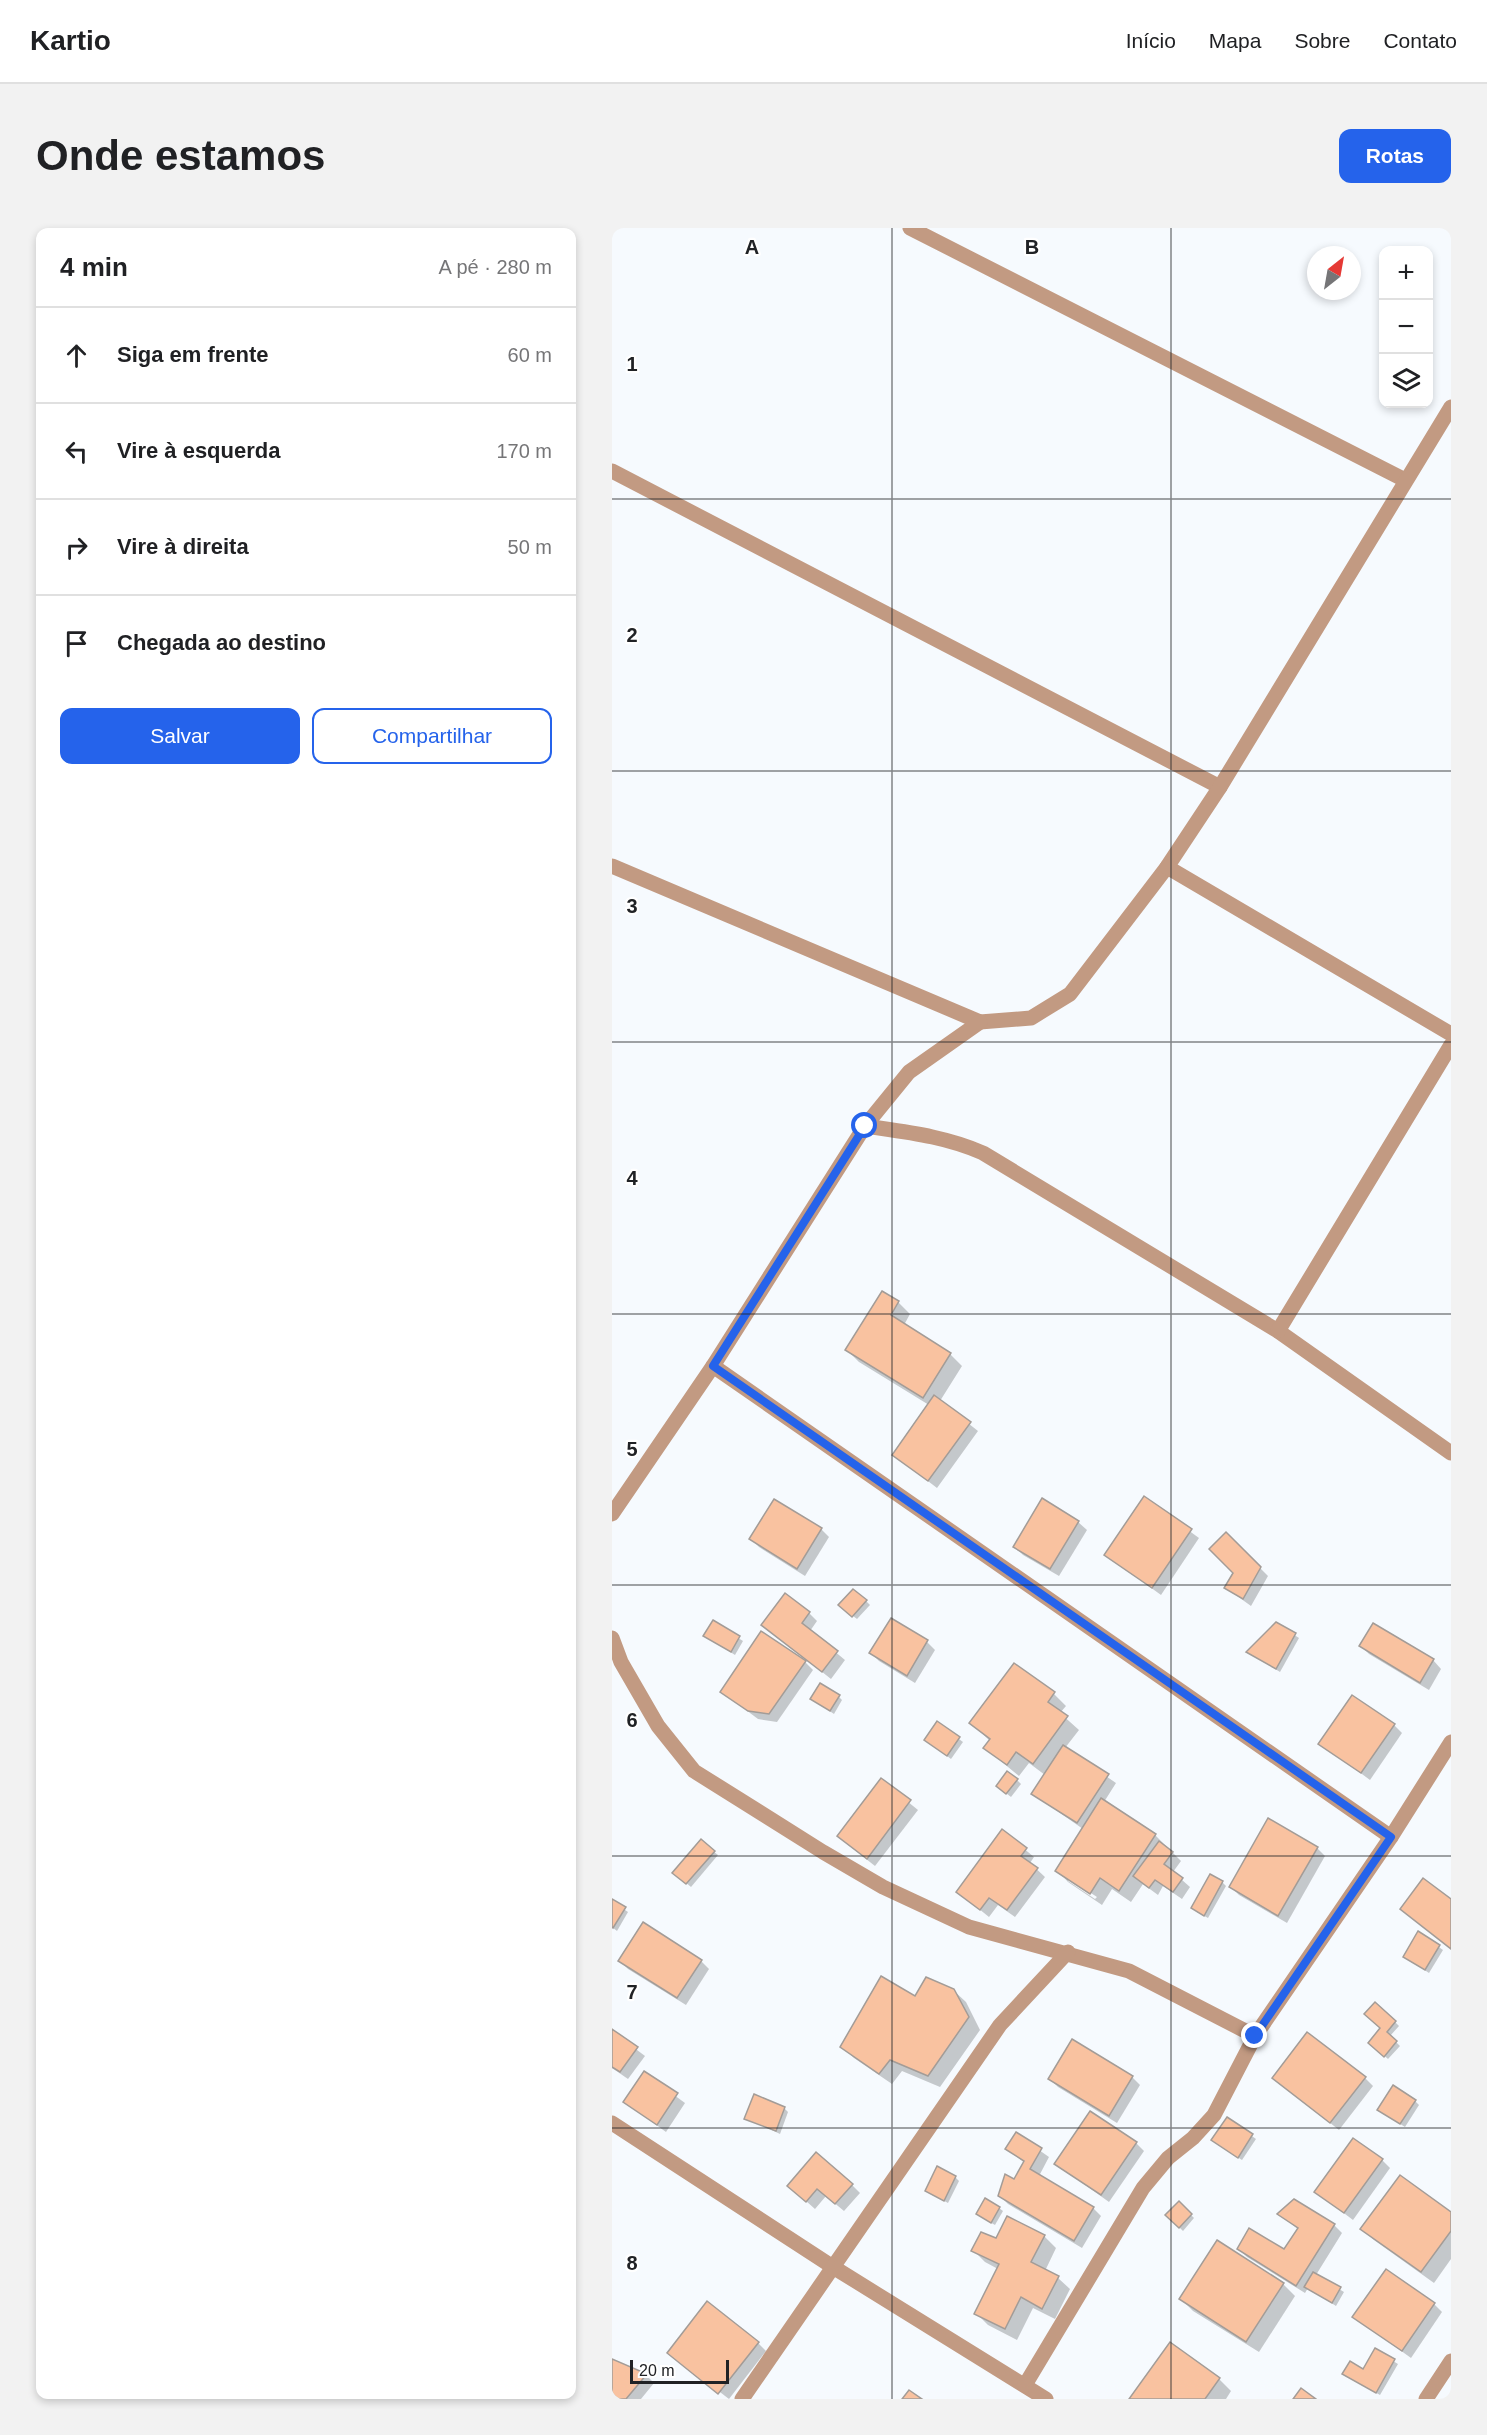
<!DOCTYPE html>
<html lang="pt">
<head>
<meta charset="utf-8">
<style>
  :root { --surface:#fff; --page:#f2f2f2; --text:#202124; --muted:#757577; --line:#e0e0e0; --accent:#2563eb }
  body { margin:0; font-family:Arial,sans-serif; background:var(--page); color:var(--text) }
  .controls { position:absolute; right:18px; top:18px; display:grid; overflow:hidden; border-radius:12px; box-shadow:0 3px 9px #0003 }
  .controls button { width:54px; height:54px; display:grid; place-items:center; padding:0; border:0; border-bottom:2px solid var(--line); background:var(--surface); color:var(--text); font:30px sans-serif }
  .compass { position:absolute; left:695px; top:18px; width:54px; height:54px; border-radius:50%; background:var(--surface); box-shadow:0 3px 9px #0003; rotate:31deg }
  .scale { position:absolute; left:18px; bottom:15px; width:99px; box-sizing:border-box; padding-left:6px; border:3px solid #202225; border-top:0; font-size:16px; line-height:21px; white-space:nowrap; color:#202225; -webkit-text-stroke:4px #fff; paint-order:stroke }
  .stop { position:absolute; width:18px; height:18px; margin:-14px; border:4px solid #2563eb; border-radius:50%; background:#fff }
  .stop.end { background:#2563eb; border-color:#fff; box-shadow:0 2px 6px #0008 }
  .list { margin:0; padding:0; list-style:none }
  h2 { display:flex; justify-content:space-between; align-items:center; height:78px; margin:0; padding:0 24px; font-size:26px }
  h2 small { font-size:20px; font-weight:400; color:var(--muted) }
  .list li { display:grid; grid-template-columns:39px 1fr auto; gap:18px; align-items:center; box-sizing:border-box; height:96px; padding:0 24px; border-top:2px solid var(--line) }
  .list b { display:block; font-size:22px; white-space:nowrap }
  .list em { font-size:20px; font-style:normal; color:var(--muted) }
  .actions { display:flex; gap:12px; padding:18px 24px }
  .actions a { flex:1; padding:14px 0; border:2px solid var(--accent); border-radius:12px; text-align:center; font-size:21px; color:var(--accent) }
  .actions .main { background:var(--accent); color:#fff }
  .icon { flex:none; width:33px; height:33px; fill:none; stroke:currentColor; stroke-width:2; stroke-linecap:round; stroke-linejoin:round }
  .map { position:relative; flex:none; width:839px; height:2171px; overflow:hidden; border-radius:12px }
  header { display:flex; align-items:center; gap:36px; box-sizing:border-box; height:84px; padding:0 30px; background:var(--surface); border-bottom:2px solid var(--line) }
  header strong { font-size:28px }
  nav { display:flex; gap:33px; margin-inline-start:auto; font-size:21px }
  .intro { display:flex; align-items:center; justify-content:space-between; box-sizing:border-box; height:144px; padding:0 36px }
  h1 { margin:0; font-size:42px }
  .button { padding:15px 27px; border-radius:12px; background:var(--accent); color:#fff; font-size:21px; font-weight:700 }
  main { display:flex; gap:36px; padding:0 36px }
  aside { flex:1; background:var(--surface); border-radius:12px; box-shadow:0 3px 9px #0003 }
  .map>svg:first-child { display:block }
  .shadow { fill:#0003; fill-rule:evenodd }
  .building { fill:#f9c2a0; stroke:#a39c97; stroke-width:1.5 }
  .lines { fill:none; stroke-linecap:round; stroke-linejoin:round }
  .minor { stroke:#c29a82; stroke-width:15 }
  .route { stroke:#2563eb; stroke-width:8 }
  .grid { fill:none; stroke:#202225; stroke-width:1.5; stroke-opacity:0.55 }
  .grid-label { font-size:20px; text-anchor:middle; font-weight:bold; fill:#202225; stroke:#fff; stroke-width:4.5; stroke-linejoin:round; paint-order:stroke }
</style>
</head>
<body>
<header>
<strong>Kartio</strong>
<nav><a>Início</a><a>Mapa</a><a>Sobre</a><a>Contato</a></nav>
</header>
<div class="intro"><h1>Onde estamos</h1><a class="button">Rotas</a></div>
<main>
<aside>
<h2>4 min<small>A pé · 280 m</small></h2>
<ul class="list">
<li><svg class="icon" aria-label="ahead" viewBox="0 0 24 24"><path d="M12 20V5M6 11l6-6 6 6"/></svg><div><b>Siga em frente</b></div><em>60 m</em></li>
<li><svg class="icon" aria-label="left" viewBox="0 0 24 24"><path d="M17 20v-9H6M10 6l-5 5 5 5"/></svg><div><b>Vire à esquerda</b></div><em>170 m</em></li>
<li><svg class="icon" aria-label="right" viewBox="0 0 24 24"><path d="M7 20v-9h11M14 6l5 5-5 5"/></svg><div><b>Vire à direita</b></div><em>50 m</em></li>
<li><svg class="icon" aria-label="arrive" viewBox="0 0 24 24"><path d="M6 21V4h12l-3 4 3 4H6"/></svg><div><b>Chegada ao destino</b></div></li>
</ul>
<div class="actions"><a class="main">Salvar</a><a>Compartilhar</a></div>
</aside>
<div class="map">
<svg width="839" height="2171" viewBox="0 0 839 2171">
  <rect width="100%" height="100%" fill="#f6fafe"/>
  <g class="shadow">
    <path d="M286 1074 298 1086 292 1097 338 1126 350 1138 328 1173 366 1203 325 1260 282 1227 317 1177 247 1134 235 1122Z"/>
    <path d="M532 1270 587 1310 549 1367 494 1327Z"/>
    <path d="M466 1294 475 1302 447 1348 411 1327 403 1319Z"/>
    <path d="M209 1301 217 1309 193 1348 147 1319 139 1311Z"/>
    <path d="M614 1306 656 1348 639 1378 614 1360 622 1344Z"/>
    <path d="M254 1373 258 1377 245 1391 232 1381Z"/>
    <path d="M197 1385 205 1393 198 1403 233 1432 219 1451 151 1397Z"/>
    <path d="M101 1394 131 1413 123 1427 93 1408Z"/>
    <path d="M665 1396 687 1410 668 1444 636 1424Z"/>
    <path d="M761 1397 821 1432 829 1441 817 1462 757 1426 749 1418Z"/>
    <path d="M315 1414 323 1422 303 1455 267 1433 259 1425Z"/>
    <path d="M193 1434 201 1442 165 1494 146 1491 110 1464Z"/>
    <path d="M442 1466 454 1478 448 1485 467 1502 453 1520 504 1555 492 1574 543 1607 569 1633 561 1644 578 1659 570 1671 551 1658 546 1667 531 1656 519 1674 500 1661 490 1677 456 1654 445 1642 471 1601 421 1566 433 1547 417 1535 407 1548 373 1520 378 1513 359 1495ZM456 1650 485 1669 483 1671 456 1653Z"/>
    <path d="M227 1469 230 1472 222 1486 204 1474Z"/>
    <path d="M325 1495 351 1514 339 1531 314 1512Z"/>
    <path d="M782 1497 790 1505 758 1552 708 1515Z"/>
    <path d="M269 1552 306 1582 263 1638 235 1616Z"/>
    <path d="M405 1552 409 1556 399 1569 390 1562Z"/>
    <path d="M391 1603 422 1629 418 1635 433 1649 403 1689 386 1677 377 1689 346 1664Z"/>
    <path d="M705 1620 713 1628 675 1695 627 1667 619 1659Z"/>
    <path d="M102 1624 106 1627 79 1659 66 1648Z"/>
    <path d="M610 1654 614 1658 596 1690 585 1684 581 1680Z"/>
    <path d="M0 1673 16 1684 5 1703 0 1699Z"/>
    <path d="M807 1705 831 1722 817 1745 793 1729Z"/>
    <path d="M8 1733H89L97 1741 74 1777 16 1741Z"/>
    <path d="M341 1762 354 1774 368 1802 328 1859 290 1843 280 1856 242 1830 230 1818 303 1770Z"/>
    <path d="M783 1794 787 1798 778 1808 788 1818 776 1831 758 1815Z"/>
    <path d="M0 1803 33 1828 16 1851 0 1840Z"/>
    <path d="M32 1845 73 1875 54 1904 13 1874Z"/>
    <path d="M520 1849 528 1857 505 1895 446 1859 438 1851Z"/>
    <path d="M662 1850H753L761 1858 727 1902Z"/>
    <path d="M803 1873 807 1877 793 1899 771 1885Z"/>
    <path d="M172 1880 176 1884 168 1906 134 1890Z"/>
    <path d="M616 1891 644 1911 630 1932 605 1916Z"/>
    <path d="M404 1906 437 1929 427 1948 481 1980 489 1988 470 2020 396 1976 388 1968 402 1954 413 1935 395 1921Z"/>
    <path d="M524 1915 532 1923 497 1974 444 1936Z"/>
    <path d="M770 1932 778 1940 741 1992 704 1964Z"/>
    <path d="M343 1949 347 1953 336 1975 314 1963Z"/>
    <path d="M240 1957 248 1965 232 1983 214 1968 203 1981 177 1958Z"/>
    <path d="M567 1975 582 1990 571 2003 555 1987Z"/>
    <path d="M387 1980 391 1983 383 1997 369 1989Z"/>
    <path d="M667 1986 722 1997 730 2005 704 2047 732 2064 724 2078 696 2060 693 2065 635 2029 627 2021 673 2024 687 2002Z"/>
    <path d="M839 1986V2031L822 2055 762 2012 750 2001Z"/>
    <path d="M432 2008 444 2020 433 2043 446 2050 458 2061 443 2091 421 2080 405 2112 376 2097 364 2085 386 2041 373 2034 361 2022Z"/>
    <path d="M671 2056 683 2068 647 2124 581 2083 569 2071Z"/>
    <path d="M822 2076 830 2084 799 2130 742 2089Z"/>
    <path d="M146 2115 154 2123 117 2171 57 2125Z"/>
    <path d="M559 2116 607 2151 619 2163 614 2171H519Z"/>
    <path d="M763 2122 786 2136 768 2167 736 2149 751 2143Z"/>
    <path d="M0 2132 34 2147 42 2155 29 2171H0Z"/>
  </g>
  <g class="building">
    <path d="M270 1063 287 1073 279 1087 339 1125 311 1170 233 1122Z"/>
    <path d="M322 1167 359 1194 316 1253 280 1227Z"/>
    <path d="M532 1268 580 1301 540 1360 492 1327Z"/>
    <path d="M430 1270 467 1293 438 1341 401 1319Z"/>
    <path d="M162 1271 210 1300 185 1341 137 1311Z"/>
    <path d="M614 1304 649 1339 631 1371 612 1360 621 1345 597 1321Z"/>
    <path d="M241 1361 255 1372 240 1389 226 1377Z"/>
    <path d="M173 1365 198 1384 190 1395 226 1423 210 1444 149 1397Z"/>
    <path d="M279 1390 316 1412 295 1448 257 1425Z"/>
    <path d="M101 1392 128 1408 119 1424 91 1408Z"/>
    <path d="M664 1394 684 1405 664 1441 634 1424Z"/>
    <path d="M761 1395 822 1431 808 1455 747 1418Z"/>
    <path d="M149 1403 194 1433 157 1486 136 1483 108 1464Z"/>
    <path d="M402 1435 443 1464 436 1474 456 1488 421 1536 404 1524 395 1537 371 1520 378 1511 357 1495Z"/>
    <path d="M208 1455 228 1467 218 1483 198 1471Z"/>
    <path d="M740 1467 783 1496 749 1545 706 1516Z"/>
    <path d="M325 1493 348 1509 335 1528 312 1512Z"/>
    <path d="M451 1517 497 1546 465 1595 419 1566Z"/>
    <path d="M395 1543 406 1551 394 1566 384 1558Z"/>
    <path d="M269 1550 299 1572 255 1631 225 1608Z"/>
    <path d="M489 1570 544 1606 507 1663 488 1650 478 1666 443 1643Z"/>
    <path d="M656 1590 706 1619 666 1688 617 1659Z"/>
    <path d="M390 1601 415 1620 409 1628 426 1640 395 1682 377 1670 368 1682 344 1664Z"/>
    <path d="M89 1611 103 1623 74 1656 60 1645Z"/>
    <path d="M547 1613 561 1624 552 1636 571 1650 561 1664 543 1652 537 1660 521 1648Z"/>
    <path d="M598 1646 611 1653 592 1688 579 1680Z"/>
    <path d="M811 1650 839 1671V1721L788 1681Z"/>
    <path d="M0 1671 14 1679 1 1700 0 1699Z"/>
    <path d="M31 1694 90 1732 65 1770 6 1733Z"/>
    <path d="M806 1703 828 1717 813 1742 791 1729Z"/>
    <path d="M269 1748 303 1768 314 1749 342 1761 357 1789 316 1848 278 1832 267 1846 228 1819Z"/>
    <path d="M763 1774 784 1793 775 1804 785 1813 772 1829 756 1815 768 1800 752 1786Z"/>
    <path d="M0 1801 26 1819 8 1844 0 1839Z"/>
    <path d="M695 1804 754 1849 718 1895 660 1850Z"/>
    <path d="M460 1811 521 1848 497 1888 436 1851Z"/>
    <path d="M32 1843 66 1865 45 1897 11 1874Z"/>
    <path d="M781 1857 804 1872 788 1896 765 1882Z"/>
    <path d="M142 1866 173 1879 164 1903 132 1891Z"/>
    <path d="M478 1883 525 1914 489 1967 442 1936Z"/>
    <path d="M615 1889 641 1906 626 1930 599 1912Z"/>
    <path d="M404 1904 430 1920 418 1941 482 1979 462 2013 386 1968 393 1946 402 1951 412 1933 393 1921Z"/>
    <path d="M741 1910 771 1931 732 1985 702 1964Z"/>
    <path d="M204 1924 241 1956 223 1976 205 1961 194 1974 175 1958Z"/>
    <path d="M325 1938 344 1948 332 1973 313 1963Z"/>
    <path d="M788 1947 839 1984V2003L809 2044 748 2001Z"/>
    <path d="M373 1970 388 1979 379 1995 364 1986Z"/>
    <path d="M682 1971 723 1996 684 2058 625 2021 637 2000 672 2021 686 2000 665 1986Z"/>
    <path d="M567 1973 580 1986 567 2000 553 1987Z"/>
    <path d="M395 1988 433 2007 419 2034 447 2048 430 2081 409 2069 393 2101 362 2086 387 2036 359 2023 369 2004 384 2010Z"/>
    <path d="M605 2012 672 2055 634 2114 567 2071Z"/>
    <path d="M774 2041 823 2075 790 2123 740 2089Z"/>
    <path d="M701 2044 729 2059 720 2075 692 2059Z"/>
    <path d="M95 2073 147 2114 106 2166 55 2125Z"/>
    <path d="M558 2114 608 2150 593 2171H517Z"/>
    <path d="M763 2120 783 2131 764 2165 730 2146 738 2133 751 2141Z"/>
    <path d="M0 2131 35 2146 14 2171H0Z"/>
    <path d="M689 2160 704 2171H681Z"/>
    <path d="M297 2162 310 2171H290Z"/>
  </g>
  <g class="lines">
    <g class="minor">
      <path d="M298 0 793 252"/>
      <path d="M0 243 608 559"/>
      <path d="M0 638 368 794 419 790 458 766 555 639 608 559 839 179"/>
      <path d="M555 639 839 806"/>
      <path d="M253 898C293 904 333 908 371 925L666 1103 839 1225"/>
      <path d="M666 1103 839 817"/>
      <path d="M101 1138 779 1609"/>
      <path d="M0 1286 101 1138 253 898 297 844 368 794"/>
      <path d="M0 1410 9 1434 46 1498 82 1543 211 1624 271 1659 357 1699 517 1743 643 1808"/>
      <path d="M0 1895 221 2039 434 2171"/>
      <path d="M413 2157 531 1960 556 1930 581 1910 602 1887 643 1808 779 1609 839 1514"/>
      <path d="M130 2171 388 1797 456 1724"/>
      <path d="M814 2171 839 2133"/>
    </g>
  </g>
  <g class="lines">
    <path class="route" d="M253 898 101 1138 779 1609 643 1808"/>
  </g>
  <path class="grid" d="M280 0V2171M559 0V2171M0 271H839M0 543H839M0 814H839M0 1086H839M0 1357H839M0 1628H839M0 1900H839"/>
  <g class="grid-label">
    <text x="140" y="26">A</text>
    <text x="420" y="26">B</text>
    <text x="20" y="143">1</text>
    <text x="20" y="414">2</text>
    <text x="20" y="685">3</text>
    <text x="20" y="957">4</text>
    <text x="20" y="1228">5</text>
    <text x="20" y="1499">6</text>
    <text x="20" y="1771">7</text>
    <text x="20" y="2042">8</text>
  </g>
</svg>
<div class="controls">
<button>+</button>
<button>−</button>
<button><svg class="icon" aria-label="layers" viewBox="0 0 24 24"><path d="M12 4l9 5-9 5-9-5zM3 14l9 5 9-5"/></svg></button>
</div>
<svg class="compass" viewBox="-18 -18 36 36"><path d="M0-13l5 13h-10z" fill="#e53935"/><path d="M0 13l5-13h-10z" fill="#757577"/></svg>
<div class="scale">20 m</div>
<div class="stop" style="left:253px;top:898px"></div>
<div class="stop end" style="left:643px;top:1808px"></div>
</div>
</main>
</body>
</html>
